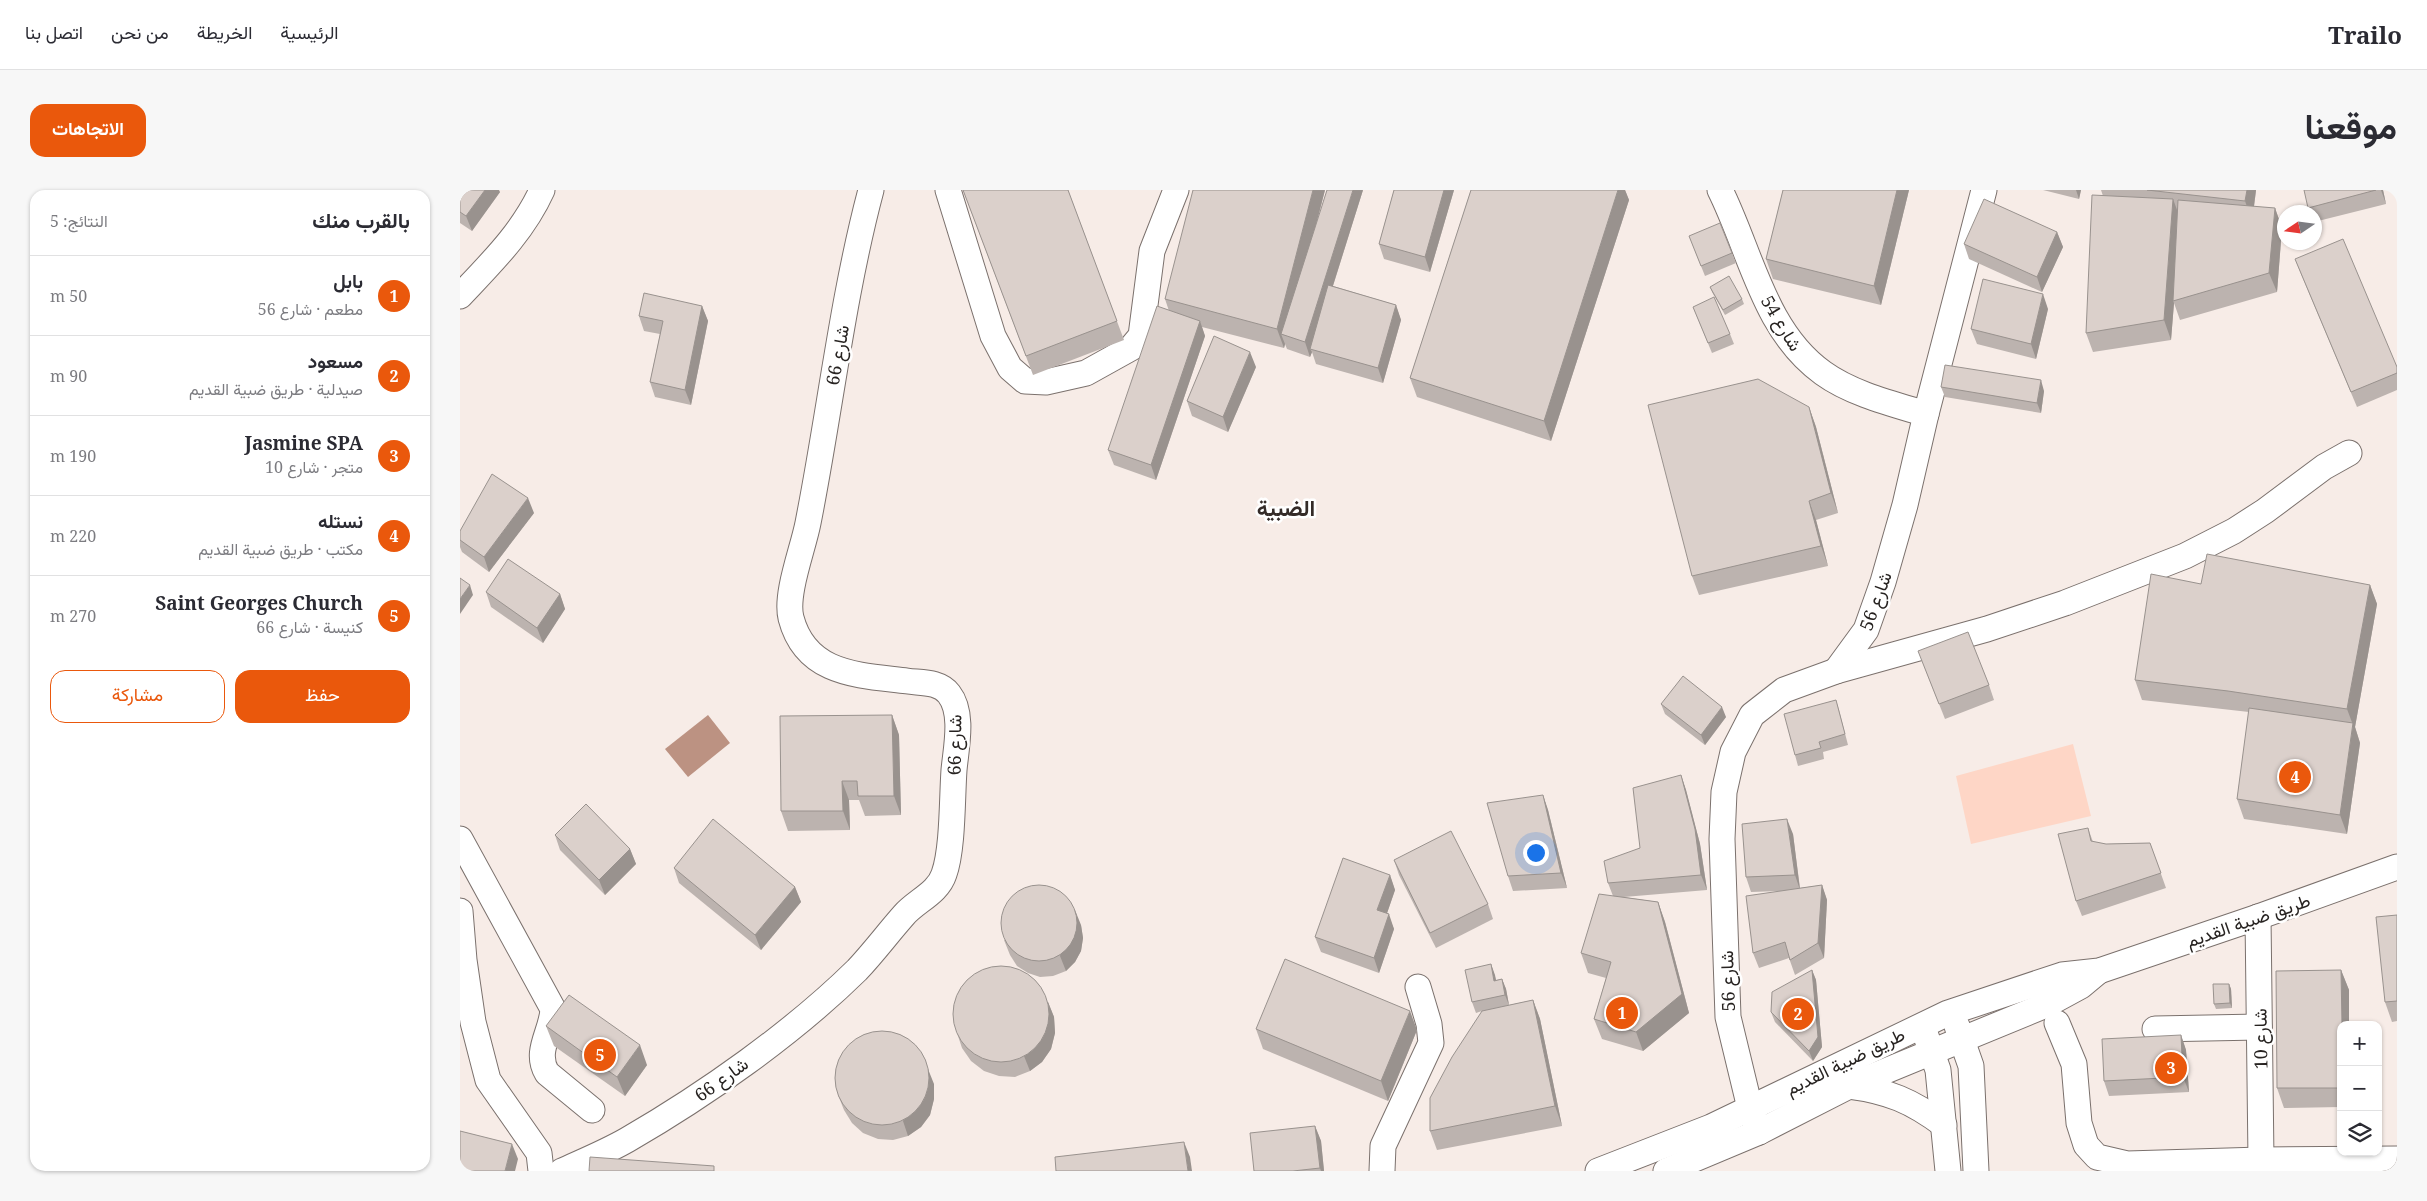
<!DOCTYPE html>
<html lang="ar">
<head>
<meta charset="utf-8">
<style>
  :root { --surface:#fff; --page:#f7f7f7; --text:#2b2b33; --muted:#7c7c81; --line:#e1e1e2; --accent:#ea580c }
  body { margin:0; font-family:"Noto Serif",Vazirmatn,serif; background:var(--page); color:var(--text); direction:rtl }
  .controls { position:absolute; right:15px; bottom:15px; display:grid; overflow:hidden; border-radius:10px; box-shadow:0 1px 4px #0004 }
  .controls button { width:45px; height:45px; display:grid; place-items:center; padding:0; border:0; border-bottom:1px solid var(--line); background:var(--surface); color:var(--text); font:25px sans-serif }
  .compass { position:absolute; left:1817px; top:15px; width:45px; height:45px; border-radius:50%; background:var(--surface); box-shadow:0 1px 4px #0004; rotate:257deg }
  .you { position:absolute; left:1075px; top:662px; width:18px; height:18px; margin:-12px; border:4px solid #fff; border-radius:50%; background:#1a73e8; box-shadow:0 0 0 8px #1a73e833 }
  .badge { display:grid; place-items:center; width:32px; height:32px; border-radius:50%; background:var(--accent); color:#fff; font-size:16px; font-weight:700 }
  .pin { position:absolute; translate:-50% -50%; border:2px solid #fff; box-shadow:0 1px 5px #0006 }
  .list { margin:0; padding:0; list-style:none }
  h2 { display:flex; justify-content:space-between; align-items:center; height:65px; margin:0; padding:0 20px; font-size:21px }
  h2 small { font-size:16px; font-weight:400; color:var(--muted) }
  .list li { display:grid; grid-template-columns:32px 1fr auto; gap:15px; align-items:center; box-sizing:border-box; height:80px; padding:0 20px; border-top:1px solid var(--line) }
  .list b { display:block; font-size:19px; white-space:nowrap }
  .list p { margin:0; font-size:16px; white-space:nowrap; color:var(--muted) }
  .list em { font-size:16px; font-style:normal; color:var(--muted) }
  .actions { display:flex; gap:10px; padding:15px 20px }
  .actions a { flex:1; padding:11px 0; border:1px solid var(--accent); border-radius:15px; text-align:center; font-size:18px; color:var(--accent) }
  .actions .main { background:var(--accent); color:#fff }
  .icon { flex:none; width:28px; height:28px; fill:none; stroke:currentColor; stroke-width:2; stroke-linecap:round; stroke-linejoin:round }
  .map { position:relative; flex:none; width:1937px; height:981px; overflow:hidden; direction:ltr; border-radius:15px }
  header { display:flex; align-items:center; gap:30px; box-sizing:border-box; height:70px; padding:0 25px; background:var(--surface); border-bottom:1px solid var(--line) }
  header strong { font-size:24px }
  nav { display:flex; gap:28px; margin-inline-start:auto; font-size:18px }
  .intro { display:flex; align-items:center; justify-content:space-between; box-sizing:border-box; height:120px; padding:0 30px }
  h1 { margin:0; font-size:35px }
  .button { padding:12px 22px; border-radius:15px; background:var(--accent); color:#fff; font-size:18px; font-weight:700 }
  main { display:flex; gap:30px; padding:0 30px }
  aside { flex:1; background:var(--surface); border-radius:15px; box-shadow:0 1px 4px #0004 }
  .map>svg:first-child { display:block }
  .green { fill:#fed6c6 }
  .water { fill:#bc9282 }
  .lines { fill:none; stroke-linecap:round; stroke-linejoin:round }
  .minor-casing { stroke:#7b716d; stroke-width:27 }
  .minor { stroke:#fff; stroke-width:25 }
  .wall { fill:#bcb3af }
  .shaded-wall { fill:#99928e }
  .building { fill:#dbd0cb; stroke:#99928e }
  .labels { text-anchor:middle; dominant-baseline:central; stroke-width:5; stroke-linejoin:round; paint-order:stroke }
  .street-label { font-size:18px; fill:#272321; stroke:#fff }
  .district-label { font-size:22px; font-weight:bold; fill:#342b28; stroke:#fff }
</style>
</head>
<body>
<header>
<strong>Trailo</strong>
<nav><a>الرئيسية</a><a>الخريطة</a><a>من نحن</a><a>اتصل بنا</a></nav>
</header>
<div class="intro"><h1>موقعنا</h1><a class="button">الاتجاهات</a></div>
<main>
<div class="map">
<svg width="1937" height="981" viewBox="0 0 1937 981">
  <rect width="100%" height="100%" fill="#f7ece7"/>
  <path class="green" d="M1613 554 1631 626 1511 654 1496 586Z"/>
  <path class="water" d="M248 525 270 553 228 587 205 559Z"/>
  <g class="lines">
    <defs>
      <g id="minor">
        <path d="M488 0 533 146 550 178 565 191 586 192 626 183 671 158 681 146 692 61 716 0"/>
        <path d="M1260 0C1291 62 1304 141 1363 183 1392 204 1433 214 1466 224"/>
        <path d="M0 106C31 73 63 42 82 0"/>
        <path d="M1376 481 1406 440 1423 392 1445 315 1466 224 1524 0"/>
        <path d="M0 649 93 819C92 842 74 861 87 883L132 920"/>
        <path d="M0 721 4 770 13 832 28 890 79 963 81 981"/>
        <path d="M1798 727 1801 970"/>
        <path d="M1597 833 1614 874 1619 933 1626 955 1637 967 1667 974 1801 970 1937 969"/>
        <path d="M1497 836 1511 876 1516 981"/>
        <path d="M1695 839 1799 837"/>
        <path d="M1466 846 1478 880 1488 981"/>
        <path d="M1389 896C1428 901 1452 911 1484 935"/>
        <path d="M1299 942 1290 918 1268 827 1262 649 1264 602 1273 562 1292 525 1324 500 1376 481 1527 439 1605 413 1725 366 1774 341 1805 321 1864 277 1889 263"/>
        <path d="M102 981C124 971 146 962 167 950 245 905 333 843 397 780 414 762 428 743 444 725 456 711 478 703 484 684 493 659 492 608 494 580 496 558 504 523 489 504 479 491 461 493 447 491 398 485 346 485 331 428 325 404 343 359 348 333 370 222 382 109 411 0"/>
        <path d="M922 981 923 956 971 853 969 834 958 797"/>
        <path d="M1138 981 1251 937 1488 823 1602 785 1639 781 1798 727 1937 677"/>
        <path d="M1206 981 1299 942 1389 896 1586 815 1621 796 1639 781"/>
      </g>
    </defs>
    <use href="#minor" class="minor-casing"/>
    <use href="#minor" class="minor"/>
  </g>
  <g class="wall">
    <path d="M0 0 40 2 12 41 0 33Z"/>
    <path d="M503 0H608L664 150 573 185Z"/>
    <path d="M865 0 855 40 903 0 873 96 936 115 941 130 923 193 856 174 852 162 850 167 827 159 825 154 824 158 742 137 745 146 696 290 654 275 648 260 709 121 705 109Z"/>
    <path d="M934 0H994L970 82 924 69 919 54Z"/>
    <path d="M1011 0H1165L1169 10 1091 251 957 207 950 188Z"/>
    <path d="M1323 0H1449L1421 115 1313 89 1306 69Z"/>
    <path d="M1583 0H1621L1619 9Z"/>
    <path d="M1641 0H1796L1794 17 1815 18 1822 38 1817 102 1720 130 1714 113 1711 150 1633 162 1626 143 1643 6Z"/>
    <path d="M1844 0H1923L1926 14 1854 32V22H1850Z"/>
    <path d="M1597 42 1603 57 1582 102 1509 69 1504 54Z"/>
    <path d="M1229 46 1272 63 1276 73 1245 86Z"/>
    <path d="M1835 69 1937 177V200L1897 217 1841 84Z"/>
    <path d="M1250 97 1282 109 1284 114 1265 125 1252 102Z"/>
    <path d="M242 116 248 131 231 215 195 207 190 192 200 144 184 141 179 126Z"/>
    <path d="M1233 117 1270 144 1274 154 1252 163Z"/>
    <path d="M1588 119 1576 169 1517 154 1511 139Z"/>
    <path d="M796 177 768 242 732 226 727 211Z"/>
    <path d="M1481 197 1584 201 1581 223 1485 207Z"/>
    <path d="M1349 217 1356 237 1378 323 1356 330 1368 376 1239 405 1232 386Z"/>
    <path d="M74 323 29 382 2 362 0 357V341Z"/>
    <path d="M1910 395 1917 414 1895 537 1900 553 1887 644 1784 629 1777 609 1789 522 1682 510 1675 490Z"/>
    <path d="M26 402 100 404 105 419 83 453 31 417Z"/>
    <path d="M1464 476 1529 495 1534 510 1485 529Z"/>
    <path d="M1376 510 1379 520 1388 555 1363 562 1364 569 1338 576 1335 565Z"/>
    <path d="M1201 514 1266 527 1245 555 1205 524Z"/>
    <path d="M432 525 439 545 441 625 405 626 399 610H389L390 640 328 641 321 621Z"/>
    <path d="M1221 585 1226 600 1240 654 1247 700 1164 707 1198 712 1205 732 1229 823 1183 861 1142 849 1134 829 1146 788 1128 783 1121 763 1153 706 1148 693 1180 658Z"/>
    <path d="M1083 605 1088 620 1107 698 1053 701 1048 686Z"/>
    <path d="M1628 638 1633 652 1646 654 1690 653 1706 698 1622 726 1616 711Z"/>
    <path d="M1333 644 1340 698 1362 695 1367 710 1364 768 1335 785 1329 768 1299 778 1293 763 1321 701 1291 702 1286 687Z"/>
    <path d="M95 645 170 659 176 674 145 705 100 660Z"/>
    <path d="M934 670 1028 714 1033 729 976 758 939 685Z"/>
    <path d="M214 678 335 697 341 712 301 760 219 693Z"/>
    <path d="M930 685 935 700 927 723 934 739 919 783 861 762 855 747Z"/>
    <path d="M1937 725V831L1932 832 1925 812Z"/>
    <path d="M621 735 623 748 621 761 615 772 606 781 593 786 580 787 568 783 557 776 550 765 544 750Z"/>
    <path d="M1031 774 1036 790 1042 789 1046 799 1049 815 1073 810 1080 829 1102 936 977 960 970 941 1022 821 1016 823 1012 812Z"/>
    <path d="M1352 780 1356 790 1362 857 1353 871 1315 832 1311 822Z"/>
    <path d="M1881 780 1889 800V835H1881V917L1824 918 1817 898Z"/>
    <path d="M1769 794 1771 799 1772 818 1756 819 1754 814Z"/>
    <path d="M588 812 594 827 595 843 591 859 582 872 570 881 555 887 539 886 524 881 511 871 502 858 497 843Z"/>
    <path d="M86 836 187 875 165 906 94 856Z"/>
    <path d="M796 839 957 840 928 911 803 859Z"/>
    <path d="M1721 845 1726 860 1729 902 1649 906 1644 891Z"/>
    <path d="M474 894V909L470 925 461 937 448 946 433 950 418 949 403 943 392 933 384 920 378 905Z"/>
    <path d="M855 936 861 951 864 981H794Z"/>
  </g>
  <g class="shaded-wall">
    <path d="M25 0H39L40 2 12 41 6 26Z"/>
    <path d="M853 0H865L827 146 821 144 825 154 824 158 817 139Z"/>
    <path d="M893 0H903L853 159H850L852 162 850 167 845 152Z"/>
    <path d="M984 0H994L970 82 965 67Z"/>
    <path d="M1158 0H1165L1169 10 1091 251 1084 231Z"/>
    <path d="M1437 0H1449L1421 115 1414 96Z"/>
    <path d="M1616 0H1621L1619 9Z"/>
    <path d="M1787 0H1796L1792 31 1785 11Z"/>
    <path d="M1921 0H1923L1926 14Z"/>
    <path d="M1713 9 1720 28 1713 111 1714 113 1711 150 1704 130Z"/>
    <path d="M1815 18 1822 38 1817 102 1809 83Z"/>
    <path d="M1597 42 1603 57 1582 102 1577 87Z"/>
    <path d="M1583 104 1588 119 1576 169 1571 154Z"/>
    <path d="M936 115 941 130 923 193 918 178Z"/>
    <path d="M242 116 248 131 231 215 225 200Z"/>
    <path d="M740 131 745 146 696 290 691 275Z"/>
    <path d="M790 162 796 177 768 242 763 227Z"/>
    <path d="M1581 190 1584 201 1581 223 1577 213Z"/>
    <path d="M1349 217 1356 237 1378 323 1371 303Z"/>
    <path d="M68 308 74 323 29 382 24 367Z"/>
    <path d="M1349 311 1356 330 1368 376 1361 356Z"/>
    <path d="M10 395 13 405 0 424V409Z"/>
    <path d="M1910 395 1917 414 1895 537 1900 553 1887 644 1880 625 1893 535 1887 519Z"/>
    <path d="M100 404 105 419 83 453 77 438Z"/>
    <path d="M1262 517 1266 527 1245 555 1241 545Z"/>
    <path d="M432 525 439 545 441 625 434 606Z"/>
    <path d="M1221 585 1226 600 1240 654 1247 700 1241 685Z"/>
    <path d="M382 591 389 610 390 640 383 621Z"/>
    <path d="M1083 605 1088 620 1107 698 1101 683Z"/>
    <path d="M1327 629 1333 644 1340 700 1335 685Z"/>
    <path d="M170 659 176 674 145 705 139 690Z"/>
    <path d="M930 685 935 700 923 735 917 720Z"/>
    <path d="M1362 695 1367 710 1364 768 1358 753Z"/>
    <path d="M335 697 341 712 301 760 295 745Z"/>
    <path d="M1198 712 1205 732 1229 823 1183 861 1176 842Z"/>
    <path d="M615 720 621 735 623 748 621 761 615 772 606 781 600 766Z"/>
    <path d="M929 724 934 739 919 783 914 768Z"/>
    <path d="M1031 774 1035 785 1038 801 1034 791Z"/>
    <path d="M1352 780 1356 790 1362 857 1353 871 1349 861Z"/>
    <path d="M1881 780 1889 800V835H1882Z"/>
    <path d="M1042 789 1046 799 1049 815 1045 805Z"/>
    <path d="M1769 794 1771 799 1772 818 1770 813Z"/>
    <path d="M1073 810 1080 829 1102 936 1095 916Z"/>
    <path d="M588 812 594 827 595 843 591 859 582 872 570 881 564 866Z"/>
    <path d="M950 821 957 840 928 911 921 891Z"/>
    <path d="M1721 845 1726 860 1729 902 1723 887Z"/>
    <path d="M180 855 187 875 165 906 157 887Z"/>
    <path d="M468 879 474 894V909L470 925 461 937 448 946 443 931Z"/>
    <path d="M855 936 861 951 864 981H861L860 978Z"/>
    <path d="M724 952 730 967 732 981H728Z"/>
    <path d="M52 954 58 969 55 981H45Z"/>
  </g>
  <g class="building">
    <path d="M0 0H25L6 26 0 22Z"/>
    <path d="M503 0H608L657 131 566 166Z"/>
    <path d="M733 0H853L817 139 705 109Z"/>
    <path d="M867 0H893L845 152 821 144Z"/>
    <path d="M934 0H984L965 67 919 54Z"/>
    <path d="M1011 0H1158L1084 231 950 188Z"/>
    <path d="M1323 0H1437L1414 96 1306 69Z"/>
    <path d="M1687 0H1787L1785 11Z"/>
    <path d="M1844 0H1916L1848 18Z"/>
    <path d="M1632 5 1713 9 1704 130 1626 143Z"/>
    <path d="M1524 9 1597 42 1577 87 1504 54Z"/>
    <path d="M1718 10 1815 18 1809 83 1713 111Z"/>
    <path d="M1260 33 1272 63 1241 76 1229 46Z"/>
    <path d="M1883 49 1937 177V183L1891 202 1835 69Z"/>
    <path d="M1269 86 1282 109 1263 120 1250 97Z"/>
    <path d="M1523 89 1583 104 1571 154 1511 139Z"/>
    <path d="M868 95 936 115 918 178 850 159Z"/>
    <path d="M184 103 242 116 225 200 190 192 203 131 179 126Z"/>
    <path d="M1254 107 1270 144 1248 153 1233 117Z"/>
    <path d="M697 116 740 131 691 275 648 260Z"/>
    <path d="M754 146 790 162 763 227 727 211Z"/>
    <path d="M1485 175 1581 190 1577 213 1481 197Z"/>
    <path d="M1298 189 1349 217 1371 303 1349 311 1361 356 1232 386 1188 215Z"/>
    <path d="M32 284 68 308 24 367 0 350V341Z"/>
    <path d="M1747 364 1910 395 1887 519 1768 501 1675 490 1691 384 1741 394Z"/>
    <path d="M48 369 100 404 77 438 26 402Z"/>
    <path d="M0 388 10 395 0 409Z"/>
    <path d="M1508 442 1529 495 1479 514 1458 461Z"/>
    <path d="M1223 486 1262 517 1241 545 1201 514Z"/>
    <path d="M1376 510 1385 544 1359 552 1361 558 1335 565 1324 524Z"/>
    <path d="M1789 518 1893 533 1880 625 1777 609Z"/>
    <path d="M432 525 434 606H398L397 591H382L383 621H321L320 526Z"/>
    <path d="M1221 585 1235 639 1241 685 1148 693 1144 671 1180 658 1173 598Z"/>
    <path d="M1083 605 1101 683 1048 686 1027 613Z"/>
    <path d="M126 614 170 659 139 690 95 645Z"/>
    <path d="M253 629 335 697 295 745 214 678Z"/>
    <path d="M1327 629 1335 685 1286 687 1282 634Z"/>
    <path d="M1628 638 1631 651 1646 654 1690 653 1701 683 1616 711 1598 644Z"/>
    <path d="M991 641 1028 714 970 743 934 670Z"/>
    <path d="M883 668 930 685 917 720 929 724 914 768 855 747Z"/>
    <circle cx="579" cy="733" r="38"/>
    <path d="M1362 695 1358 753 1330 770 1325 752 1293 763 1286 706Z"/>
    <path d="M1139 704 1198 712 1222 804 1176 842 1134 829 1151 772 1121 763Z"/>
    <path d="M1937 725V811L1925 812 1916 727Z"/>
    <path d="M825 769 950 821 921 891 796 839Z"/>
    <path d="M1031 774 1034 791 1042 789 1045 805 1012 812 1005 780Z"/>
    <circle cx="541" cy="824" r="48"/>
    <path d="M1352 780 1358 847 1349 861 1311 822 1312 802Z"/>
    <path d="M1881 780 1882 835H1881V898H1817L1816 781Z"/>
    <path d="M1753 794H1769L1770 813 1754 814Z"/>
    <path d="M109 805 180 855 157 887 86 836Z"/>
    <path d="M1073 810 1095 916 970 941V908L992 867 1022 821Z"/>
    <circle cx="422" cy="888" r="47"/>
    <path d="M1721 845 1723 887 1644 891 1642 849Z"/>
    <path d="M855 936 860 978 833 981H794L790 943Z"/>
    <path d="M0 941 52 954 45 981H0Z"/>
    <path d="M724 952 728 981H596L595 967Z"/>
    <path d="M130 967 254 976V981H129Z"/>
  </g>
  <g class="labels">
    <g class="street-label">
      <text transform="translate(1322 133) rotate(59)">شارع 54</text>
      <text transform="translate(377 165) rotate(-80)">شارع 66</text>
      <text transform="translate(1415 411) rotate(-70)">شارع 56</text>
      <text transform="translate(494 555) rotate(-89)">شارع 66</text>
      <text transform="translate(1788 730) rotate(-19)">طريق ضبية القديم</text>
      <text transform="translate(1267 791) rotate(-92)">شارع 56</text>
      <text transform="translate(1800 849) rotate(-91)">شارع 10</text>
      <text transform="translate(1385 871) rotate(-26)">طريق ضبية القديم</text>
      <text transform="translate(261 889) rotate(-36)">شارع 66</text>
    </g>
    <g class="district-label">
      <text x="826" y="317">الضبية</text>
    </g>
  </g>
</svg>
<div class="controls">
<button>+</button>
<button>−</button>
<button><svg class="icon" aria-label="layers" viewBox="0 0 24 24"><path d="M12 4l9 5-9 5-9-5zM3 14l9 5 9-5"/></svg></button>
</div>
<svg class="compass" viewBox="-18 -18 36 36"><path d="M0-13l5 13h-10z" fill="#e53935"/><path d="M0 13l5-13h-10z" fill="#7c7c81"/></svg>
<div class="you"></div>
<div class="pin badge" style="left:1162px;top:823px">1</div>
<div class="pin badge" style="left:1338px;top:824px">2</div>
<div class="pin badge" style="left:1711px;top:878px">3</div>
<div class="pin badge" style="left:1835px;top:587px">4</div>
<div class="pin badge" style="left:140px;top:865px">5</div>
</div>
<aside>
<h2>بالقرب منك<small>النتائج: 5</small></h2>
<ul class="list">
<li><span class="badge">1</span><div><b>بابل</b><p>مطعم · شارع 56</p></div><em>50 m</em></li>
<li><span class="badge">2</span><div><b>مسعود</b><p>صيدلية · طريق ضبية القديم</p></div><em>90 m</em></li>
<li><span class="badge">3</span><div><b>Jasmine SPA</b><p>متجر · شارع 10</p></div><em>190 m</em></li>
<li><span class="badge">4</span><div><b>نستله</b><p>مكتب · طريق ضبية القديم</p></div><em>220 m</em></li>
<li><span class="badge">5</span><div><b>Saint Georges Church</b><p>كنيسة · شارع 66</p></div><em>270 m</em></li>
</ul>
<div class="actions"><a class="main">حفظ</a><a>مشاركة</a></div>
</aside>
</main>
</body>
</html>
